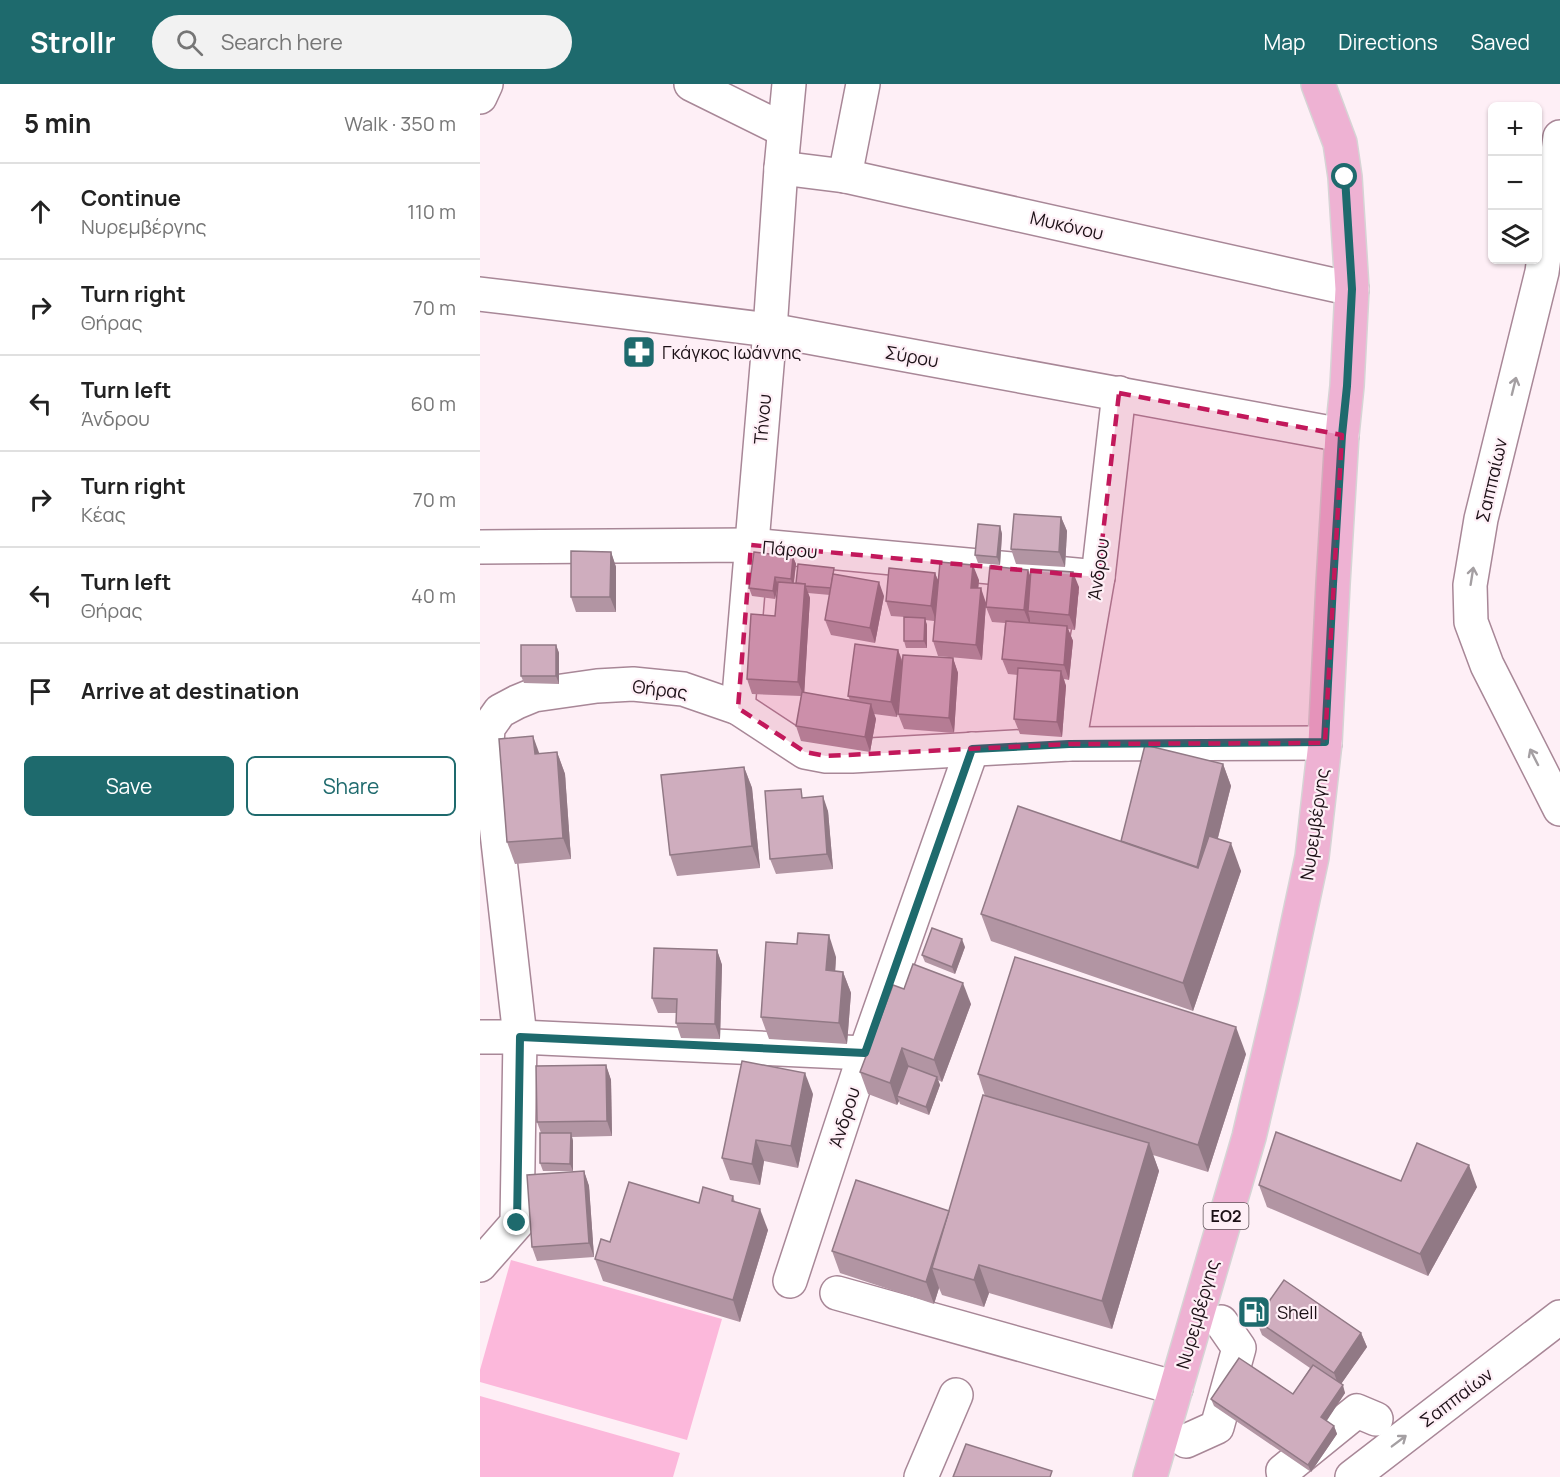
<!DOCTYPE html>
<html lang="en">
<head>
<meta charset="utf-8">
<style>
  :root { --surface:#fff; --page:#f2f2f2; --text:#222; --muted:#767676; --line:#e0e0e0; --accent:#1e6a6d }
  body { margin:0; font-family:Manrope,sans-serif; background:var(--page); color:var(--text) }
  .controls { position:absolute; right:18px; top:18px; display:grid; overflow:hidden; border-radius:9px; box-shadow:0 2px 4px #0004 }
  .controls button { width:54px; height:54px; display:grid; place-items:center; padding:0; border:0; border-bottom:2px solid var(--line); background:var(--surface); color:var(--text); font:30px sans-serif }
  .stop { position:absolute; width:18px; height:18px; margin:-14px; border:4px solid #1e6a6d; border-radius:50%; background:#fff }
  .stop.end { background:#1e6a6d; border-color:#fff; box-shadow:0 2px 6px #0008 }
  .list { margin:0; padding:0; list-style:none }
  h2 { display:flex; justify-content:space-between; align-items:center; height:78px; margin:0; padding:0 24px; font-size:26px }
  h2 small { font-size:20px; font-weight:400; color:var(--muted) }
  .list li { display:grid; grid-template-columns:39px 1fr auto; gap:18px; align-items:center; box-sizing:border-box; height:96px; padding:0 24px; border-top:2px solid var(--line) }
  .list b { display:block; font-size:22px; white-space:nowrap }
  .list p { margin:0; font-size:20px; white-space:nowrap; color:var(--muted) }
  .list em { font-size:20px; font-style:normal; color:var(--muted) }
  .actions { display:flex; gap:12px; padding:18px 24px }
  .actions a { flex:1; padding:14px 0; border:2px solid var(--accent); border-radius:9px; text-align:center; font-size:21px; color:var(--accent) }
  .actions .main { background:var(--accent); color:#fff }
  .icon { flex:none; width:33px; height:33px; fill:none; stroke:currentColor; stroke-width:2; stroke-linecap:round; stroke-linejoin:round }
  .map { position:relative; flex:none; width:1080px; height:1393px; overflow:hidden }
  header { display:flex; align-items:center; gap:36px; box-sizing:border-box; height:84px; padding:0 30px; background:var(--accent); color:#fff }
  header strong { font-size:28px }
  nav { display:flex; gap:33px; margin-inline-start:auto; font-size:21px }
  .search { width:420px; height:54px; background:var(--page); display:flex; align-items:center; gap:15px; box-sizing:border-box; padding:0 21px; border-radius:33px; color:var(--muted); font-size:22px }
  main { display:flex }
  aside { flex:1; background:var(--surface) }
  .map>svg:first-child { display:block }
  .green { fill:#fcb8db }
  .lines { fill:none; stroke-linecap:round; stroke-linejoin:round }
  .minor-casing { stroke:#a88797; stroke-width:36 }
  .major-casing { stroke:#d6d4d5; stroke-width:36 }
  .minor { stroke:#fff; stroke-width:33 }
  .major { stroke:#eeb2d3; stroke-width:33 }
  .wall { fill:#b295a3 }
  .shaded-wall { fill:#917985 }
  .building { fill:#cfadbe; stroke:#917985; stroke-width:1.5 }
  .oneway { stroke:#a49fa2 }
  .route { stroke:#1e6a6d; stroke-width:8 }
  .marked { fill:#c2185b; fill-opacity:0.2; stroke:#c2185b; stroke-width:4.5; stroke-dasharray:12 8; stroke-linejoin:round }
  .labels { text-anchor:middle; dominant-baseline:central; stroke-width:4.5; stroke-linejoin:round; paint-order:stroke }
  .shield { fill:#feeff6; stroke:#605359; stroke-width:1.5 }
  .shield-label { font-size:16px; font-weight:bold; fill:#1c1016 }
  .street-label { font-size:18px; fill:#1c1016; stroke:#feeff6 }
  .poi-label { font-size:18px; fill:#1c1016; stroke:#feeff6; text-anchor:start }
</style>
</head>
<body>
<header>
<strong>Strollr</strong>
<div class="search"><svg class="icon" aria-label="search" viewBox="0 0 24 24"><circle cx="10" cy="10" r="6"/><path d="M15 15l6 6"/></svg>Search here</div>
<nav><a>Map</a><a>Directions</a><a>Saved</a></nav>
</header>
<main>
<aside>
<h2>5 min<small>Walk · 350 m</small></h2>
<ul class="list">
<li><svg class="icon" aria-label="ahead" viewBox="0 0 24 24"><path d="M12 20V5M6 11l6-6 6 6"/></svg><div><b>Continue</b><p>Νυρεμβέργης</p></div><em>110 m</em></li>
<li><svg class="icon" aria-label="right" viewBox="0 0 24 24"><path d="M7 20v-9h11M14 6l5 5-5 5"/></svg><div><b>Turn right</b><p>Θήρας</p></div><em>70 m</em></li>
<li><svg class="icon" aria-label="left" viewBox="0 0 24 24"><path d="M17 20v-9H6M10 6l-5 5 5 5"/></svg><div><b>Turn left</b><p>Άνδρου</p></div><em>60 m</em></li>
<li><svg class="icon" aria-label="right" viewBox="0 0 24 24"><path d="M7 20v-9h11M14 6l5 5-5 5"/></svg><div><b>Turn right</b><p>Κέας</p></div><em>70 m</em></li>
<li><svg class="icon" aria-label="left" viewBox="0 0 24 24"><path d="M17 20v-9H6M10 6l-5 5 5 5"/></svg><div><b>Turn left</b><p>Θήρας</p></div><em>40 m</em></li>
<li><svg class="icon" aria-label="arrive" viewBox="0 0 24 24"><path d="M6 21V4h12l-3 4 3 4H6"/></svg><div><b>Arrive at destination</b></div></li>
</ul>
<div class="actions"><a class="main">Save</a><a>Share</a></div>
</aside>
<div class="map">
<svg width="1080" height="1393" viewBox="0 0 1080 1393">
  <rect width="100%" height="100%" fill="#feeff6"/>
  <g class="green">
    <path d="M31 1176 242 1235 207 1356 0 1298V1286Z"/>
    <path d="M0 1312 200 1369 193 1393H0Z"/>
  </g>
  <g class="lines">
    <defs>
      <g id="minor">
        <path d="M211 0 304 46"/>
        <path d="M0 13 6 0"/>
        <path d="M1080 53 1062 188 1001 435 990 501 991 538 1007 581 1080 725"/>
        <path d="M301 84 365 92 872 205"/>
        <path d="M365 92 383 0"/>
        <path d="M0 210 290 246 862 351"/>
        <path d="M0 463 271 461 618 493"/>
        <path d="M258 624 290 246 301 84 309 0"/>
        <path d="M589 660 618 493 639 309"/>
        <path d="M0 953H40L385 969"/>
        <path d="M0 1181 37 1139 40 953 7 660 8 644 20 627 37 618 54 611 117 602 153 600 203 605 258 624 325 668 346 672H372L589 660 845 659"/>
        <path d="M310 1197 385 969 492 665"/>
        <path d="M357 1209 696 1304"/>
        <path d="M706 1357 737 1343 759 1264 741 1238"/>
        <path d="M441 1393 476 1311"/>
        <path d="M804 1393 803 1387 877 1327 896 1335"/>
        <path d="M872 1393 1080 1233"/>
      </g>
      <path id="major" d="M670 1393 769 1053 802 913 832 773 845 659 853 500 862 351 867 302 872 205 865 93 860 59 838 0"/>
    </defs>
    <use href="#minor" class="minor-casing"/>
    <use href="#major" class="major-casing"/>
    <use href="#minor" class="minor"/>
    <use href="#major" class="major"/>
  </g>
  <g class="wall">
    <path d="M581 433 587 447 585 483 536 480 531 465Z"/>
    <path d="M520 442 522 450 520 481 498 479 495 471Z"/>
    <path d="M131 468 136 483V528H96L91 513Z"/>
    <path d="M313 473 316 480 314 499 357 490 404 512 395 559 351 551 345 536 350 511 328 509 330 514 324 609 370 616 368 612 418 566 423 578 473 574 478 589 474 649 424 645 418 630 421 601 417 633 394 630 396 635 390 668 321 657 316 642 321 612 272 610 267 595 295 532 298 501 295 515 272 512 269 504Z"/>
    <path d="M455 489 458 497 499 496 498 504 506 519 502 576 458 572 453 557 454 537 445 536 447 541V564H426L424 557 425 533 411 532 406 517Z"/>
    <path d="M551 492 599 503 595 546 588 545 593 557 589 596 584 595 586 602 582 653 540 650 534 635 538 591 528 590 522 575 525 539 512 538 506 523Z"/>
    <path d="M76 561 79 569V600L44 599 41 592Z"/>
    <path d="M77 668 85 690 91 775 35 780 27 758 60 670Z"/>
    <path d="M743 680 751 702 738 754 761 787 713 927 511 857 501 830 642 758 641 757Z"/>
    <path d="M264 683 272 704 280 784 197 792 190 771Z"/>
    <path d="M324 714 348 727 353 785 296 790 290 775Z"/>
    <path d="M485 863 475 890 445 878 442 871Z"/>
    <path d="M237 866 242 881 240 955 201 954 196 939V929H178L172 914Z"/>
    <path d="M356 873 355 887 363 888 371 909 367 960 289 955 281 933Z"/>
    <path d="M424 905 491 920 462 998 458 996 460 1001 449 1031 420 1020 419 1017 417 1021 388 1010 380 988Z"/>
    <path d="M766 970 728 1088 673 1071 679 1087 632 1245 509 1209 504 1223 462 1211 459 1204 454 1220 360 1189 352 1167 469 1127 505 1012 498 990Z"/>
    <path d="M126 981 131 996 132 1052 92 1053 93 1057V1087H63L60 1079 61 1049 57 1038Z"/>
    <path d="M333 1010 318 1084 284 1077 280 1101 250 1096 242 1074Z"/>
    <path d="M104 1087 109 1102 114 1173 57 1177 52 1163Z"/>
    <path d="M921 1097 997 1103 948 1192 787 1123 779 1101Z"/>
    <path d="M253 1112 255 1118 288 1146 260 1238 123 1197 115 1175 130 1158Z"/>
    <path d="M776 1236 881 1249 887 1263 861 1300 865 1309 846 1337 854 1342 857 1350 831 1388 734 1322 731 1315 813 1310 830 1284 782 1251Z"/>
  </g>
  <g class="shaded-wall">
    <path d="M581 433 587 447 585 483 579 468Z"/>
    <path d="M520 442 522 450 520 481 517 473Z"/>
    <path d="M131 468 136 483V528L130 513Z"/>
    <path d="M313 473 316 480 313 503 311 495Z"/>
    <path d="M493 481 499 496 497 519 491 504Z"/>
    <path d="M548 486 554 501 548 527 550 535V541L544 526Z"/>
    <path d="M593 488 599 503 595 546 589 531Z"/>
    <path d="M455 489 461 504 456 537 451 522Z"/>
    <path d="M295 493 298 501 295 515 293 507Z"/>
    <path d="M399 498 404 512 395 559 390 544Z"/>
    <path d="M325 500 330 514 324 613 318 598Z"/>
    <path d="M501 504 506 519 502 576 496 561Z"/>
    <path d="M445 534 447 541V564L444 557Z"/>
    <path d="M587 542 593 557 589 596 584 581Z"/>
    <path d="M76 561 79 569V600L76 592Z"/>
    <path d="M418 566 423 581 417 633 411 618Z"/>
    <path d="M473 574 478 589 474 649 469 634Z"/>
    <path d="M581 587 586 602 582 653 577 638Z"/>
    <path d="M391 620 396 635 390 668 385 653Z"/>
    <path d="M53 652 61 674 55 670Z"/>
    <path d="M77 668 85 690 91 775 83 754Z"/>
    <path d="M743 680 751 702 725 804 717 783Z"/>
    <path d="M264 683 272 704 280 784 272 762Z"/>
    <path d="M343 712 348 727 353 785 347 770Z"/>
    <path d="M751 759 761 787 713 927 703 899Z"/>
    <path d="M349 851 356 873 354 908 346 886Z"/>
    <path d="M482 855 485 863 475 890 472 883Z"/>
    <path d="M237 866 242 881 240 955 235 940Z"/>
    <path d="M363 888 371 909 367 960 359 939Z"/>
    <path d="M483 899 491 920 462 998 454 976Z"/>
    <path d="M756 943 766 970 728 1088 718 1061Z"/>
    <path d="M422 964 430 986 417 1012 419 1017 417 1021 410 999Z"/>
    <path d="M126 981 131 996 132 1052 127 1037Z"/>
    <path d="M325 989 333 1010 318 1084 311 1062Z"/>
    <path d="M457 993 460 1001 449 1031 446 1023Z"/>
    <path d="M91 1049 93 1057V1087L90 1080Z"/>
    <path d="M276 1056 284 1077 280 1101 272 1080Z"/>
    <path d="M669 1059 679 1087 632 1245 622 1217Z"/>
    <path d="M989 1081 997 1103 948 1192 940 1170Z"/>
    <path d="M104 1087 109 1102 114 1173 109 1159Z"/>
    <path d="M280 1125 288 1146 260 1238 253 1216Z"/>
    <path d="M470 1127 452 1184 459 1204 454 1220 446 1198Z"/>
    <path d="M499 1181 509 1209 504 1223 494 1196Z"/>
    <path d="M881 1249 887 1263 859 1303 854 1289Z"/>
    <path d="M863 1301 865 1309 844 1341 841 1333Z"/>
    <path d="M854 1342 857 1350 831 1388 828 1381Z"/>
  </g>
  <g class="building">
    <path d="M534 430 581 433 579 468 531 465Z"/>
    <path d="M498 440 520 442 517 473 495 471Z"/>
    <path d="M91 467 131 468 130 513H91Z"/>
    <path d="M274 468 313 473 311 495 295 493 293 507 269 504Z"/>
    <path d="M460 478 493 481 491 504H501L496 561 453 557Z"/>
    <path d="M318 480 354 484 351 504 325 502V500L316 499Z"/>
    <path d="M510 482 548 486 544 526 506 523Z"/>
    <path d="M409 484 455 489 451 522 406 517Z"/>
    <path d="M551 485 593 488 589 531 548 527Z"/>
    <path d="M353 490 399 498 390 544 345 536Z"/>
    <path d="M298 498 325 500 318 598 267 595 271 530 295 532Z"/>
    <path d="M424 533 445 534 444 557H424Z"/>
    <path d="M526 537 587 542 584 581 522 575Z"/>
    <path d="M375 560 418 566 411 618 368 612Z"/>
    <rect x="41" y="561" width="35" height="31"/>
    <path d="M423 571 473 574 469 634 418 630Z"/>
    <path d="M538 584 581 587 577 638 534 635Z"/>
    <path d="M322 608 391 620 385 653 316 642Z"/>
    <path d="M53 652 55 670 77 668 83 754 27 758 19 655Z"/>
    <path d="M665 661 743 680 717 783 641 757Z"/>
    <path d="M264 683 272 762 190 771 181 691Z"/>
    <path d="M321 705 322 714 343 712 347 770 290 775 285 707Z"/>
    <path d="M538 722 718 784 729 752 751 759 703 899 501 830Z"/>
    <path d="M452 844 482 855 472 883 442 871Z"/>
    <path d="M318 849 349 851 346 886 363 888 359 939 281 933 286 858 317 860Z"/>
    <path d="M174 864 237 866 235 940 196 939 197 915 172 914Z"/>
    <path d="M535 873 756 943 718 1061 498 990Z"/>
    <path d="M433 880 483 899 454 976 422 964 410 999 380 988 413 901 424 905Z"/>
    <path d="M262 977 325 989 311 1062 276 1056 272 1080 242 1074Z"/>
    <path d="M126 981 127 1037 57 1038 56 982Z"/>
    <path d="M428 982 457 993 446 1023 417 1012Z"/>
    <path d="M503 1011 669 1059 622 1217 499 1181 494 1196 452 1184Z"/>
    <path d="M796 1048 921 1097 937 1059 989 1081 940 1170 779 1101Z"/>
    <path d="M60 1049H91L90 1080 60 1079Z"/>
    <path d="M104 1087 109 1159 52 1163 47 1091Z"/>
    <path d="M376 1096 469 1127 446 1198 352 1167Z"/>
    <path d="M149 1098 219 1119 223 1103 253 1112 252 1117 280 1125 253 1216 115 1175 121 1155 130 1158Z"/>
    <path d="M804 1196 881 1249 854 1289 776 1236Z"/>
    <path d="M759 1274 813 1310 833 1281 863 1301 841 1333 854 1342 828 1381 731 1315Z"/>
    <path d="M486 1360 572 1387 570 1393H473Z"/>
  </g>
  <defs><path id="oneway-shaft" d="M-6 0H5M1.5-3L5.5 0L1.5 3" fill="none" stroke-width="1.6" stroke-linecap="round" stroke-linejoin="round" transform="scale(1.5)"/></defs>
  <g class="oneway">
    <use href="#oneway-shaft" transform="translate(1034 302) rotate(-76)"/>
    <use href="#oneway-shaft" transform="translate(992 492) rotate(-81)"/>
    <use href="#oneway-shaft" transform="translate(1054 673) rotate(-117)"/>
    <use href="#oneway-shaft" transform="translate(919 1357) rotate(-37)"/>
  </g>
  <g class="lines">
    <path class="route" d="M37 1139 40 953 385 969 492 665 589 660 845 658 853 500 862 351 867 302 872 205 865 93"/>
  </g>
  <path class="marked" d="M639 309 862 351 845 659 589 660 346 672 325 668 258 624 271 461 618 493Z"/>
  <defs>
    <symbol id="pharmacy-square" viewBox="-11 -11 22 22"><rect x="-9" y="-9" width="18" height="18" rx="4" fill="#1e6a6d" stroke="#feeff6"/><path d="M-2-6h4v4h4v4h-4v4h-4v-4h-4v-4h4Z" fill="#fff"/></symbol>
    <symbol id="fuel-square" viewBox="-11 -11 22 22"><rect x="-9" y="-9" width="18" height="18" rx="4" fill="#1e6a6d" stroke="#feeff6"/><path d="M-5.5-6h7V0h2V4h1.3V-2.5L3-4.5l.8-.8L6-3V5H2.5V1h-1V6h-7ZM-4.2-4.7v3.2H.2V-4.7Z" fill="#fff"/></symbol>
  </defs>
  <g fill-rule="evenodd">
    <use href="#pharmacy-square" x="140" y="249" width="38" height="38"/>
    <use href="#fuel-square" x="755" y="1209" width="38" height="38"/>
  </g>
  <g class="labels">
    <rect class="shield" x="723.5" y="1119" width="45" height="26" rx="4.5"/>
    <g class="shield-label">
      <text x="746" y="1132">ΕΟ2</text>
    </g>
    <g class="street-label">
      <text transform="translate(587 141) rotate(13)">Μυκόνου</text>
      <text transform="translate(432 272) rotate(10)">Σύρου</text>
      <text transform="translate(282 335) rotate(-85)">Τήνου</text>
      <text transform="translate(1011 396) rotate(-77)">Σαππαίων</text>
      <text transform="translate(310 465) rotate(5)">Πάρου</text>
      <text transform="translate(618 485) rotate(-82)">Άνδρου</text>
      <text transform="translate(180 605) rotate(7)">Θήρας</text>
      <text transform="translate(834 740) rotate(-82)">Νυρεμβέργης</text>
      <text transform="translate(364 1033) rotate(-72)">Άνδρου</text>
      <text transform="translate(717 1230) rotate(-74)">Νυρεμβέργης</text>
      <text transform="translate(976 1313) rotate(-37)">Σαππαίων</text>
    </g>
    <g class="poi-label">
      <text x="182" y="268">Γκάγκος Ιωάννης</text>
      <text x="797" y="1228">Shell</text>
    </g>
  </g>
</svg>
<div class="controls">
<button>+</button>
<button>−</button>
<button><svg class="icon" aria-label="layers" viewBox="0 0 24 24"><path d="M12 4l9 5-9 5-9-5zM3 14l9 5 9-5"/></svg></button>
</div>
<div class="stop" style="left:865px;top:93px"></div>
<div class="stop end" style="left:37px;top:1139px"></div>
</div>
</main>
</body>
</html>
